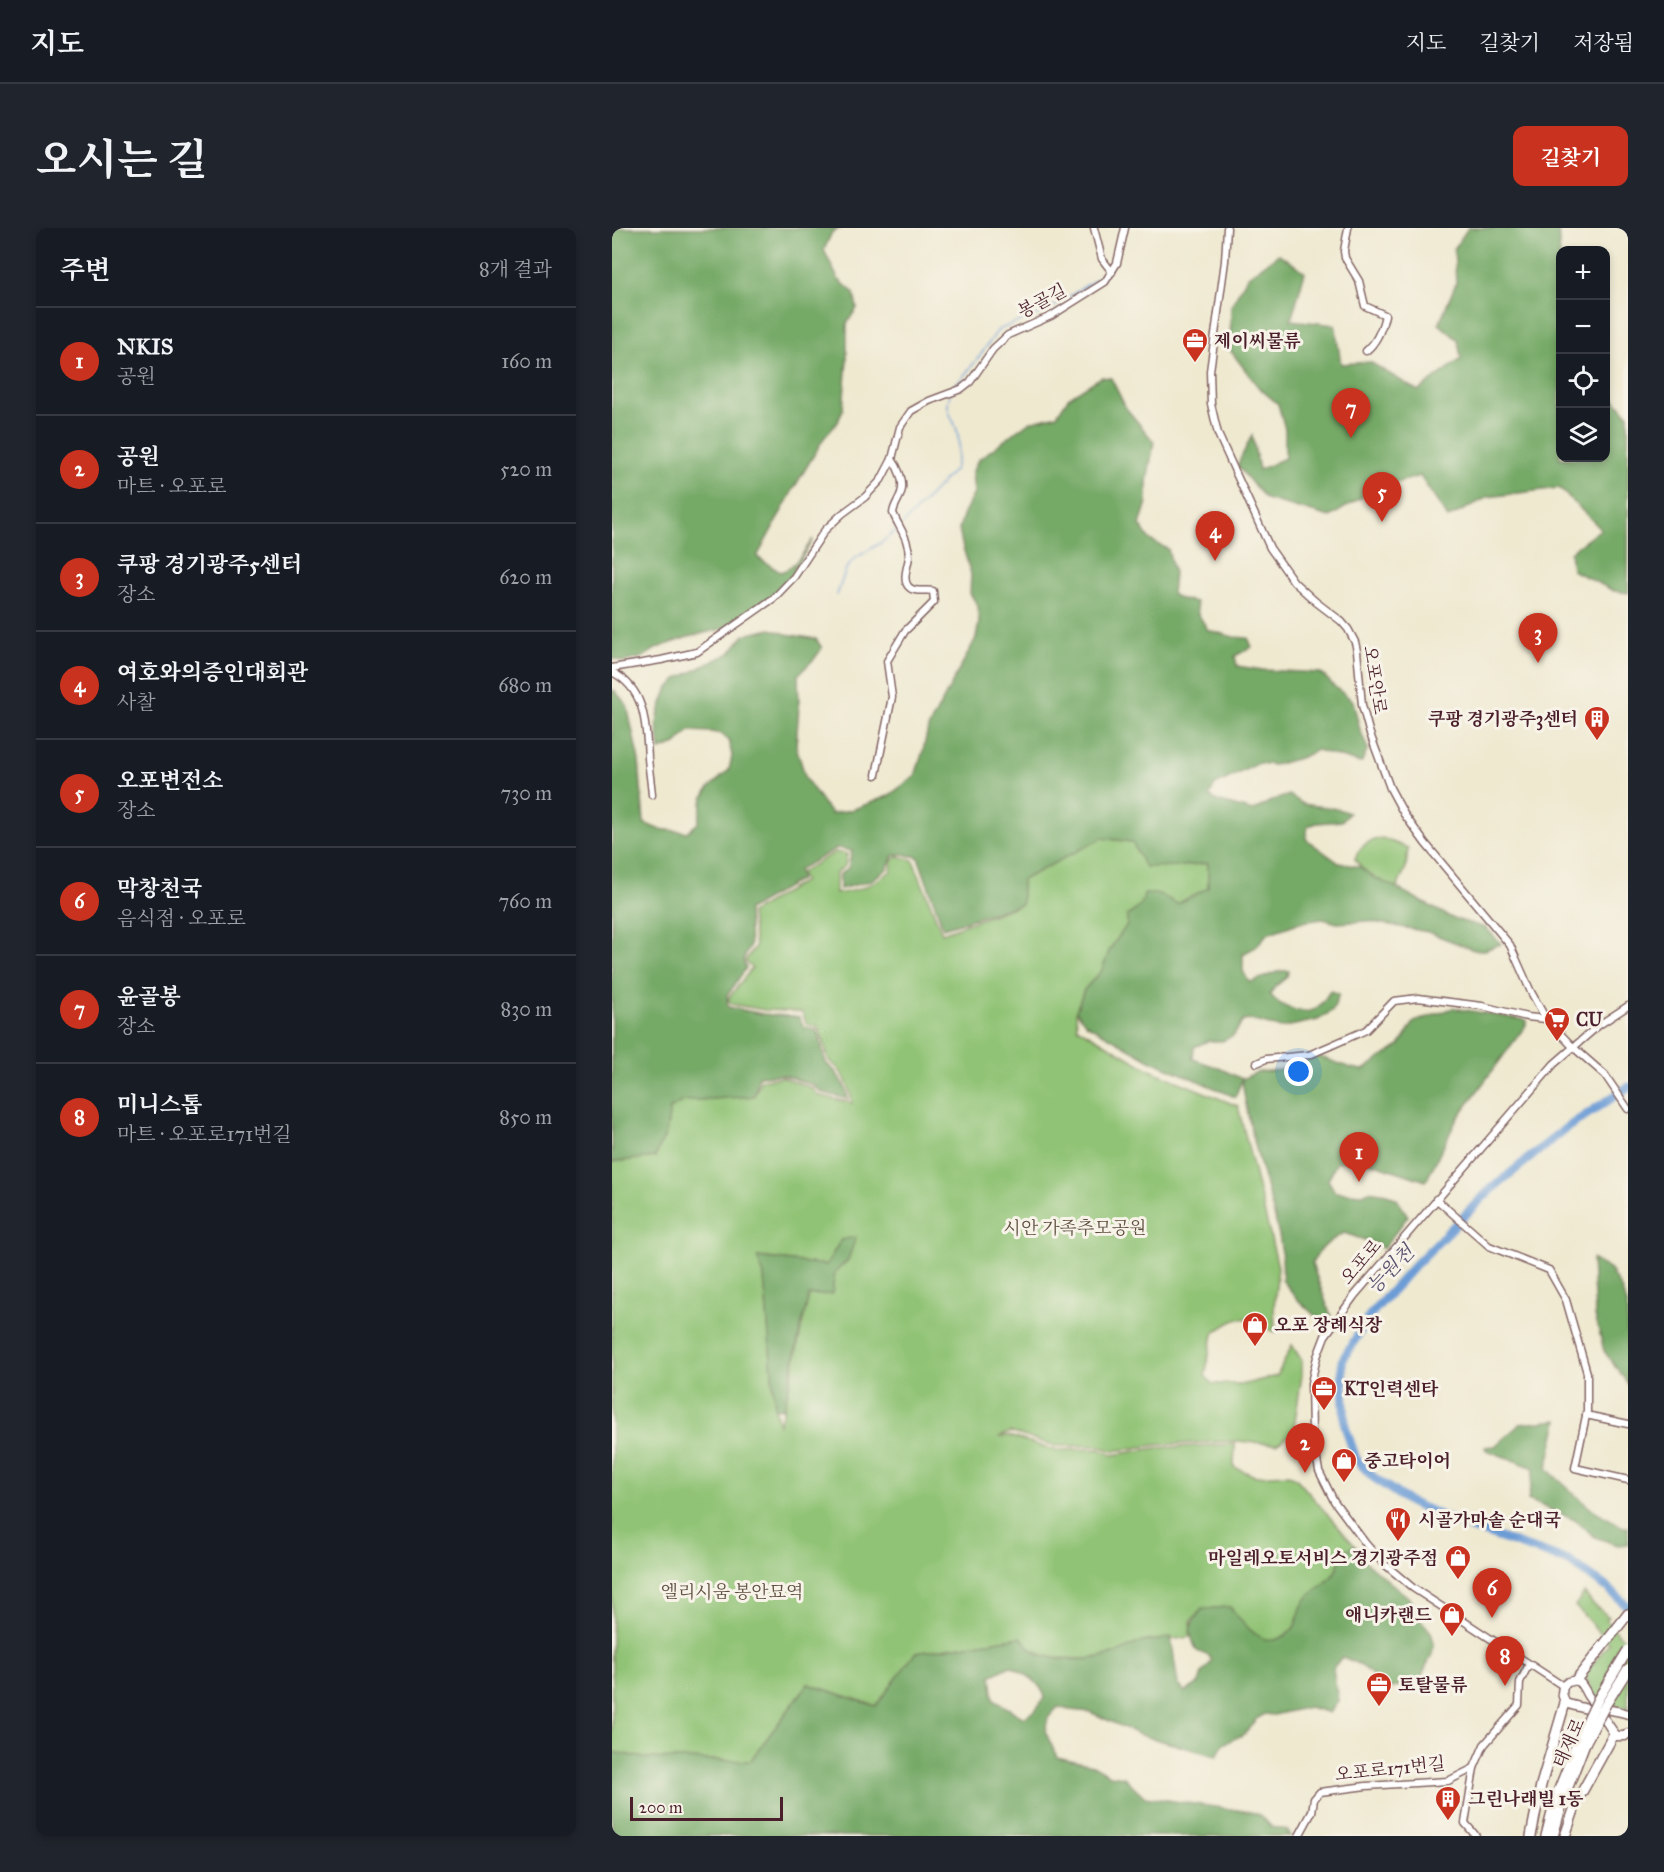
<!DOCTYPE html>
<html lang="ko">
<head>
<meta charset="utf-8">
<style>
  :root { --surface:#171b24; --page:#20242c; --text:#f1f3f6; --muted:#9ea1a6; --line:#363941; --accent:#c8321e }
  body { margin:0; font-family:"IM FELL Great Primer","Noto Serif KR",serif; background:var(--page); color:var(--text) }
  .controls { position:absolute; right:18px; top:18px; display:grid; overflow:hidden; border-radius:12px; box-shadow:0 3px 9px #0003 }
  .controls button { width:54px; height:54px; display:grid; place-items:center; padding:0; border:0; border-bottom:2px solid var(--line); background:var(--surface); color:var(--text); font:30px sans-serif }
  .scale { position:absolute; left:18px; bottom:15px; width:153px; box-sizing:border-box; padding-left:6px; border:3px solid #4a1f2b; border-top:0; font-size:16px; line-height:21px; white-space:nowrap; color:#4a1f2b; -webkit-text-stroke:4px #f7f3e8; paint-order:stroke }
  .you { position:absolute; left:687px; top:844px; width:21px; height:21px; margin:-15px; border:4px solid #fff; border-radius:50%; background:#1a73e8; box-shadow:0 0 0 9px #1a73e833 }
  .badge { display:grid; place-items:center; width:39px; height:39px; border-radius:50%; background:var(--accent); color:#fff; font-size:20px; font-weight:700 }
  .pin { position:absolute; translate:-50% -50px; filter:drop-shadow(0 2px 3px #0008) }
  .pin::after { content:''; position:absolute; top:32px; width:21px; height:18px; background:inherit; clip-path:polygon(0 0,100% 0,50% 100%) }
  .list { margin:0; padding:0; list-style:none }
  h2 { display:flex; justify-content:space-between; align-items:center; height:78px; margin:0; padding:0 24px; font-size:26px }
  h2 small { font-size:20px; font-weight:400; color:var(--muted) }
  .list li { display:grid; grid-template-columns:39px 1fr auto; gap:18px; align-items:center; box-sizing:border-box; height:108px; padding:0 24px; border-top:2px solid var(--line) }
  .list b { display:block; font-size:22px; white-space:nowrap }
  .list p { margin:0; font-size:20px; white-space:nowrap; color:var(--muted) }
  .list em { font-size:20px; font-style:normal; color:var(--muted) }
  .icon { flex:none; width:33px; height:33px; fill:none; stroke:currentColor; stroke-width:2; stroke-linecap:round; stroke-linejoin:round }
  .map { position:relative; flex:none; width:1016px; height:1608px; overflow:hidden; border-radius:12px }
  header { display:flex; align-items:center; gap:36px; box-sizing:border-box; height:84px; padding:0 30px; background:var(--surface); border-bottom:2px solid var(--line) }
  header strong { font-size:28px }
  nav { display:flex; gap:33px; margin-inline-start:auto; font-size:21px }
  .intro { display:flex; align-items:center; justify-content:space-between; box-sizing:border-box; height:144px; padding:0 36px }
  h1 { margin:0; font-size:42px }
  .button { padding:15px 27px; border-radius:12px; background:var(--accent); color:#fff; font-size:21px; font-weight:700 }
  main { display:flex; gap:36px; padding:0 36px }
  aside { flex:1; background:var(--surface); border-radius:12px; box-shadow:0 3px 9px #0003 }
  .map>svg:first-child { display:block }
  .green { fill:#90c374; stroke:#6d7150; stroke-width:1.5; fill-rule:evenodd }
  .forest { fill:#74a966; stroke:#5f6448; stroke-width:1.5; fill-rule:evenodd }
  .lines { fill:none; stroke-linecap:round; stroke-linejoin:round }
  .stream { stroke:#6c9cd5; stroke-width:1.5 }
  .river { stroke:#6c9cd5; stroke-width:9 }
  .minor-casing { stroke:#846665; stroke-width:9 }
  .major-casing { stroke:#846665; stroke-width:11 }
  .highway-casing { stroke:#846665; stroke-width:12 }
  .minor { stroke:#fff; stroke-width:6 }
  .major { stroke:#fff; stroke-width:8 }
  .highway { stroke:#fff; stroke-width:9 }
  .highway-bridge-casing { stroke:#846665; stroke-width:12; stroke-linecap:butt }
  .highway-bridge { stroke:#fff; stroke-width:9 }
  .labels { text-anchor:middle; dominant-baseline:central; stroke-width:6; stroke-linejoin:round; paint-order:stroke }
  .street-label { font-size:18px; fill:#4a1f2b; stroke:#f7f3e8 }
  .poi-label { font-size:18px; font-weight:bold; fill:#4a1f2b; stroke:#f7f3e8; text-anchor:start }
  .park-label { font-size:18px; fill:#5f5041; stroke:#f7f3e8 }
  .water-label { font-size:20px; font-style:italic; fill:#58516f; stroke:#f7f3e8 }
</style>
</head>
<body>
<header>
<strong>지도</strong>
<nav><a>지도</a><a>길찾기</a><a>저장됨</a></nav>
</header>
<div class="intro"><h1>오시는 길</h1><a class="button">길찾기</a></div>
<main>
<aside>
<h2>주변<small>8개 결과</small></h2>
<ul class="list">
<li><span class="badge">1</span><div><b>NKIS</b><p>공원</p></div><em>160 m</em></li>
<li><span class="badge">2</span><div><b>공원</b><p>마트 · 오포로</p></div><em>520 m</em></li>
<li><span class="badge">3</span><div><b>쿠팡 경기광주5센터</b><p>장소</p></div><em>620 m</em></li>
<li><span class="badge">4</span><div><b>여호와의증인대회관</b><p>사찰</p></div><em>680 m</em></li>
<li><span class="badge">5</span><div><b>오포변전소</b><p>장소</p></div><em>730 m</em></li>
<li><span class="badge">6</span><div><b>막창천국</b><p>음식점 · 오포로</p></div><em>760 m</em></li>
<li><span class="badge">7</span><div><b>윤골봉</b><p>장소</p></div><em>830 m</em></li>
<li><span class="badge">8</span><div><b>미니스톱</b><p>마트 · 오포로171번길</p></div><em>850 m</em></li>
</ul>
</aside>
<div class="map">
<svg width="1016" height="1608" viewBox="0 0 1016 1608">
  <rect width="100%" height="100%" fill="#f7f3e8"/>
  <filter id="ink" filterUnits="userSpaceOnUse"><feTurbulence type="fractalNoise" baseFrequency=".0167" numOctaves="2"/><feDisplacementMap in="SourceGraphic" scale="12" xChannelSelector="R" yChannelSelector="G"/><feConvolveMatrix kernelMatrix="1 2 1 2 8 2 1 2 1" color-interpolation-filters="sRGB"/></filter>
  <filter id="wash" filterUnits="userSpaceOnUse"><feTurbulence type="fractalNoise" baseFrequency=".008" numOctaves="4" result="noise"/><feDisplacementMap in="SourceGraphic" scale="24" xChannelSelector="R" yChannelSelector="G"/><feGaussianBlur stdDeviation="1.35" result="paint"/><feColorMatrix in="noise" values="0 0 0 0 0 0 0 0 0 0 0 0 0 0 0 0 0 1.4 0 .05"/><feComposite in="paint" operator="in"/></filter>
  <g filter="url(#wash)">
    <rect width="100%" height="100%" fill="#efe9d0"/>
    <g class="green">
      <path d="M490 610 520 614 570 638 596 635V660L565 676 547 666 532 673 528 679 515 688V697L498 721 490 742 472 762 464 783 465 799 538 842 626 878 666 1039 662 1079 663 1104C654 1102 649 1095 641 1092 626 1086 612 1098 601 1106L593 1148 601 1156H633L665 1148 680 1117 690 1133V1147L681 1205 664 1216 625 1213 544 1217 501 1223 486 1218H443L398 1204 387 1209 397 1208 443 1222 487 1221 500 1227 544 1220 623 1216 622 1239 643 1248 676 1246 684 1250 743 1318 730 1324C728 1330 727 1337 724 1342 718 1355 703 1361 694 1372 687 1381 687 1392 681 1401 679 1405 673 1407 670 1409 649 1422 629 1392 618 1379L590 1381 579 1393 578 1409 549 1413 538 1412 522 1417 506 1425 476 1431 443 1430 431 1427 419 1421 409 1409 304 1425 264 1478 196 1456 138 1533 33 1530 0 1524V934L43 929 54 905 58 881 70 873 142 868 149 852 171 849 200 860 206 867 240 875C237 857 232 843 217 833L207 800 194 795 190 784 152 782 119 776 116 771 140 740 133 733 143 719 139 685 192 653 188 645 223 624 235 626 233 638 224 645V666C249 662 258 658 279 643L280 632 287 628 301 632 330 705 410 676V652ZM229 1012 236 1032 223 1044 220 1066 197 1067C186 1109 181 1155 167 1196L163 1181 152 1048 146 1029 214 1037Z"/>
      <path d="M770 610 796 620 794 639 785 660C768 653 753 647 743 631 747 618 757 612 770 610Z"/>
      <path d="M972 1365 980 1375 997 1389 994 1392 1016 1416V1480C1004 1478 989 1475 981 1464 977 1460 975 1452 973 1446L997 1415 963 1378Z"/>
    </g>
    <g class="forest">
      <path d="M0 0H229L220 4 212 22 226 51 242 65 245 80 235 95V132L231 181 226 194 212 210 182 260 145 329 168 344C183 340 192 323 201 311L177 351 159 370 114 400 79 408 45 420 31 429 11 434 0 430Z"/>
      <path d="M856 0H946L948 29V230H993L994 161 1016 187V365L1002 363 960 342 958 324 989 301 947 260 876 269 836 290 808 248 763 261 718 289 654 271 625 238 640 207 647 242 673 230V201L666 176 647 160 618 122 619 78 635 49 667 26 693 44 679 92 723 97 729 136 758 134 806 163 849 131 846 112 827 96 844 55 842 21Z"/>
      <path d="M489 149 499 150 514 180 542 214 535 254V274L528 297 538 312 556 321 562 345 560 366 568 371 584 374 586 386 596 402 622 409 636 410 640 419 623 428 625 438 651 442 709 445 723 459 741 473 748 502 756 521 749 535 705 522 688 530 662 537 647 535 603 557 597 568 605 573 641 583 659 573 677 567 691 576 726 581 737 585 730 593 705 595 696 598 694 611 727 635 748 639 761 649 785 660 840 690 874 700 889 716 873 722H862L816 704 755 693 725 695 711 691 689 694 655 706 644 719 631 726V743L637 754C650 752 664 741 677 743L675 749 664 758 658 766C666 778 692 790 706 779 711 775 715 768 718 763L727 766 721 782 706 792 669 800 639 792 631 793 621 808 610 813H596L582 819 581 831 607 840 630 851 645 844 667 842 706 828 739 840 751 842 787 818 802 794 841 780 914 792V797L845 891 814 953 748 931 725 934 716 952 723 964 751 966 757 963 775 966 785 971 796 988 771 1021 765 1016 732 1005C718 1012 706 1021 700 1036L719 1088 712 1096 687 1073 670 1052C673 1022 664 994 656 965 646 928 635 891 630 852L623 869 540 833 474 796 464 783 472 762 490 742 498 721 515 697V688C524 682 531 678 532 666H547L565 676 596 660V635L570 638 533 639 520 614 490 610 410 652V676L331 700 306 629 290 626 281 628 275 641 258 653 228 661V646L236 640 240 623 225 620 186 642 189 651 136 682 138 718 131 732 134 740 115 768 116 779 151 786 187 789 191 798 206 803 214 835 224 844 234 861 236 871 209 864 201 857 172 847 147 848 142 868 71 873 58 881 54 905 43 929 0 934V462L3 463 15 477 27 533 32 595 46 601 75 604 86 595 91 570 97 560 117 542 120 528 117 513 110 506 99 504 77 503 64 516 48 522 45 495 47 484 55 462 65 451 118 425 132 407 159 401 174 406 204 411 210 420 203 430 186 447 187 478 184 518 194 551 219 586 242 581 276 568 303 548 311 523 316 500 364 410 367 394 366 378 358 365 359 346 350 316 347 301 352 285 362 265 360 245 366 232 417 194 445 187 456 170Z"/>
      <path d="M244 1009 236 1032 223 1044 220 1066 197 1067 188 1103 172 1180 163 1181 152 1048 145 1029 214 1037 229 1012Z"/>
      <path d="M980 1031 999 1042 1001 1048 1008 1058 1015 1076 1016 1156 992 1123 983 1088Z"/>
      <path d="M946 1192 935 1241 978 1280 1011 1299H1016V1316L1006 1317 983 1309 963 1292 916 1272 922 1240 874 1222 873 1219 883 1218 908 1196Z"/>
      <path d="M743 1318 755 1335 797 1370 808 1391 819 1404 822 1415 820 1426 807 1453 776 1461 768 1458C757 1441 749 1436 730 1429L721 1440 726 1473 717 1485 697 1479 662 1487 653 1486 644 1491 633 1506 611 1516 605 1528 528 1507 478 1484 457 1482 446 1479 436 1490 433 1503 445 1529 481 1537 498 1547 512 1549 533 1569 639 1584 647 1587 660 1599 675 1602 679 1608H0V1524L33 1530 138 1533 196 1456 264 1478 303 1425 409 1409C412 1412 415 1417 418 1420 435 1437 484 1432 505 1425 513 1422 519 1417 527 1415 538 1412 548 1413 559 1409L566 1456 573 1464 587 1455 590 1445 600 1433 597 1428 585 1423C575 1403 576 1398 590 1381L618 1379C629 1392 649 1422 670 1409 673 1407 679 1405 681 1401 687 1392 687 1380 694 1371 703 1361 718 1355 724 1342 727 1337 728 1330 729 1324ZM398 1438C412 1445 428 1453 433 1469L424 1481 412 1490 382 1472 379 1448Z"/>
    </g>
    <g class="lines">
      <g class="stream">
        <path d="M340 162 343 157 350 150 367 129 386 102 436 82 495 44"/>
        <path d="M291 296 343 241C346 230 348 218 346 207 344 191 331 185 338 167"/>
        <path d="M225 367 234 341 242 331 270 314 287 300"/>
      </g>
      <path class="river" d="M1016 859 953 901 878 962 803 1037 758 1087 730 1133 733 1198 744 1231 761 1249 797 1274 853 1298 956 1333 996 1360 1016 1379"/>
    </g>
  </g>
  <g filter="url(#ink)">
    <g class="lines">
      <defs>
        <g id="minor">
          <path d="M482 0 490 31 500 44"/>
          <path d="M615 0 613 33 598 143 599 176 606 206 658 320 682 354 704 374 729 393 736 401 743 414 745 423 750 477 757 503 778 560 792 586 813 615 898 717 919 764 934 791 961 819 993 847 1016 881"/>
          <path d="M736 0 732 23 733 30 747 53 753 78 773 87C770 101 765 114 754 123"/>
          <path d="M0 440 49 432 85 424 162 370 182 349 213 302 230 286 253 269 269 252 280 231 288 199 299 183 317 173 349 161 358 154 381 121 396 107 439 88 493 54 505 35 513 0"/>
          <path d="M0 444C34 461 34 497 36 530 37 542 39 555 40 567"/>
          <path d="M264 547 280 469 275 433 293 403 322 374 321 363C314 361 305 365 298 360 289 353 296 338 297 329 297 310 287 300 281 285 282 277 287 272 289 265 293 254 286 239 280 231"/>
          <path d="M645 835 654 831 697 827 718 818 754 802 782 773 806 770 870 778 915 789 934 791"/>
          <path d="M824 971 877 1018 937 1042 954 1072 975 1145V1183L963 1240 1016 1252"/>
          <path d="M974 1187 1016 1196"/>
          <path d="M951 1458 801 1360 770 1334 754 1316 722 1273 707 1243 700 1204 699 1155 705 1129 713 1108 743 1067 942 836 987 797 1016 778"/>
          <path d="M687 1608 700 1584 702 1571 708 1564 754 1558 836 1553 862 1540"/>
          <path d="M864 1608 853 1595 862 1540 872 1517 907 1477 908 1454 917 1436"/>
        </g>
        <path id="major" d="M1016 1486C1002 1481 985 1483 976 1468 971 1460 973 1459 965 1452L956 1454 951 1458 950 1465 953 1475C968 1480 982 1480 993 1492 998 1498 999 1503 1005 1508H1013L1016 1505"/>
        <g id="highway">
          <path d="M964 1452 1016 1386"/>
          <path d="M919 1608 929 1557 953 1475"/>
          <path d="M934 1608 944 1569 967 1511"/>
          <path d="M941 1608 951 1572 973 1515"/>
          <path d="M953 1608 965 1573 1002 1506"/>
        </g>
      </defs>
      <use href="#minor" class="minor-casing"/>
      <use href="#major" class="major-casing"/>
      <use href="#highway" class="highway-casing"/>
      <use href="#minor" class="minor"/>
      <use href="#major" class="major"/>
      <use href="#highway" class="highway"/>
      <defs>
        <g id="highway-bridge">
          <path d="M967 1511 986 1471 1016 1422"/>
          <path d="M973 1515 994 1476 1016 1441"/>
        </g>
      </defs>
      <use href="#highway-bridge" class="highway-bridge-casing"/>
      <use href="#highway-bridge" class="highway-bridge"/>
    </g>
  </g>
  <defs>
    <symbol id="office-pin" viewBox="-11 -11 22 30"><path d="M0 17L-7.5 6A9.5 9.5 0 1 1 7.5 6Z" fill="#c8321e" stroke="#f7f3e8"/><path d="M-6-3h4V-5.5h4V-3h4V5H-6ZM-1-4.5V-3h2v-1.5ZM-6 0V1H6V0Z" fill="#fff"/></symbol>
    <symbol id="building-pin" viewBox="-11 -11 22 30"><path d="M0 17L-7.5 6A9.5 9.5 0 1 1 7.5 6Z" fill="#c8321e" stroke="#f7f3e8"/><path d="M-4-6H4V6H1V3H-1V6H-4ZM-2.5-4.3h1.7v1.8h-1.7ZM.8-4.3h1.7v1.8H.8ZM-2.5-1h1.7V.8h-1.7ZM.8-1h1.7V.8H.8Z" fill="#fff"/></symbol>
    <symbol id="supermarket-pin" viewBox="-11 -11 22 30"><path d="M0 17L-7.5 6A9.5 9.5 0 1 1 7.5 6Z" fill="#c8321e" stroke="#f7f3e8"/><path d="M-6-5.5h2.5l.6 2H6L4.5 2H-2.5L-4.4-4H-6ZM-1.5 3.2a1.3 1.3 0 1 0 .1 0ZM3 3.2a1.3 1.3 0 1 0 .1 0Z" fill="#fff"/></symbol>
    <symbol id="shop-pin" viewBox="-11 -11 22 30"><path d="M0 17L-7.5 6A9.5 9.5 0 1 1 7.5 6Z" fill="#c8321e" stroke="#f7f3e8"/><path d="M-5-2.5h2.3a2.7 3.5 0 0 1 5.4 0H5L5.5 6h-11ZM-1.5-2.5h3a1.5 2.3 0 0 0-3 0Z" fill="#fff"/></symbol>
    <symbol id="restaurant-pin" viewBox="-11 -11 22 30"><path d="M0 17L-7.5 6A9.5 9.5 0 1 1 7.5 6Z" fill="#c8321e" stroke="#f7f3e8"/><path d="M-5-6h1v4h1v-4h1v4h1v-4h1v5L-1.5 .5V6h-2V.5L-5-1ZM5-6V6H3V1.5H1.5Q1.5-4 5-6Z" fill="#fff"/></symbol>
  </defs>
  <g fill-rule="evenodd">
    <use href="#office-pin" x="568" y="98" width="30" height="40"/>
    <use href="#building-pin" x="970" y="476" width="30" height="40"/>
    <use href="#supermarket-pin" x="930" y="777" width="30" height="40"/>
    <use href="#shop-pin" x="628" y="1082" width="30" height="40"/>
    <use href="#office-pin" x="697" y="1146" width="30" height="40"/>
    <use href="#shop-pin" x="717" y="1218" width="30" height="40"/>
    <use href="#restaurant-pin" x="771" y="1277" width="30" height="40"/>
    <use href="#shop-pin" x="831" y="1315" width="30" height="40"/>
    <use href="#shop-pin" x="825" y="1372" width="30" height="40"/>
    <use href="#office-pin" x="752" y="1442" width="30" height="40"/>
    <use href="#building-pin" x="821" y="1556" width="30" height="40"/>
  </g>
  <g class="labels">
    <g class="street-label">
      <text transform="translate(430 73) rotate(-28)">봉골길</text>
      <text transform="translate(763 452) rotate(81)">오포안로</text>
      <text transform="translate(749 1034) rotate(-50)">오포로</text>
      <text transform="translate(957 1515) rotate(-66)">태재로</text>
      <text transform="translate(778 1541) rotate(-6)">오포로171번길</text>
    </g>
    <g class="poi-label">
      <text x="602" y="113">제이씨물류</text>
      <text x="966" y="491" text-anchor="end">쿠팡 경기광주3센터</text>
      <text x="964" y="792">CU</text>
      <text x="662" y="1097">오포 장례식장</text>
      <text x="732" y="1161">KT인력센타</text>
      <text x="752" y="1233">중고타이어</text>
      <text x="806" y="1292">시골가마솥 순대국</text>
      <text x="826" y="1330" text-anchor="end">마일레오토서비스 경기광주점</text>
      <text x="820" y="1387" text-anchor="end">애니카랜드</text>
      <text x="786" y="1457">토탈물류</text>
      <text x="856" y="1571">그린나래빌 1동</text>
    </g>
    <g class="park-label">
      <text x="463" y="1000">시안 가족추모공원</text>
      <text x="120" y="1364">엘리시움 봉안묘역</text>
    </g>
    <g class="water-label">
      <text transform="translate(778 1041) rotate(-46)">능원천</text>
    </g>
  </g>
</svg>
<div class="controls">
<button>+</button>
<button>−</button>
<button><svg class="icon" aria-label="locate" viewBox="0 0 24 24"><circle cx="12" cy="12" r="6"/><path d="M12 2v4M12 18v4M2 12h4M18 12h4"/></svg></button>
<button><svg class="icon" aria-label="layers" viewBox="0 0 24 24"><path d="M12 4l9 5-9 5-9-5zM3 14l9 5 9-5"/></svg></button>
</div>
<div class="scale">200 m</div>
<div class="you"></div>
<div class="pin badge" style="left:747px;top:954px">1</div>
<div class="pin badge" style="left:693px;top:1245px">2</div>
<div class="pin badge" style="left:926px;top:435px">3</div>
<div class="pin badge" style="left:603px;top:333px">4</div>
<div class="pin badge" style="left:770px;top:294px">5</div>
<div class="pin badge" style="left:880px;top:1390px">6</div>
<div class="pin badge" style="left:739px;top:210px">7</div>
<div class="pin badge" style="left:893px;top:1458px">8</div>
</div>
</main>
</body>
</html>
